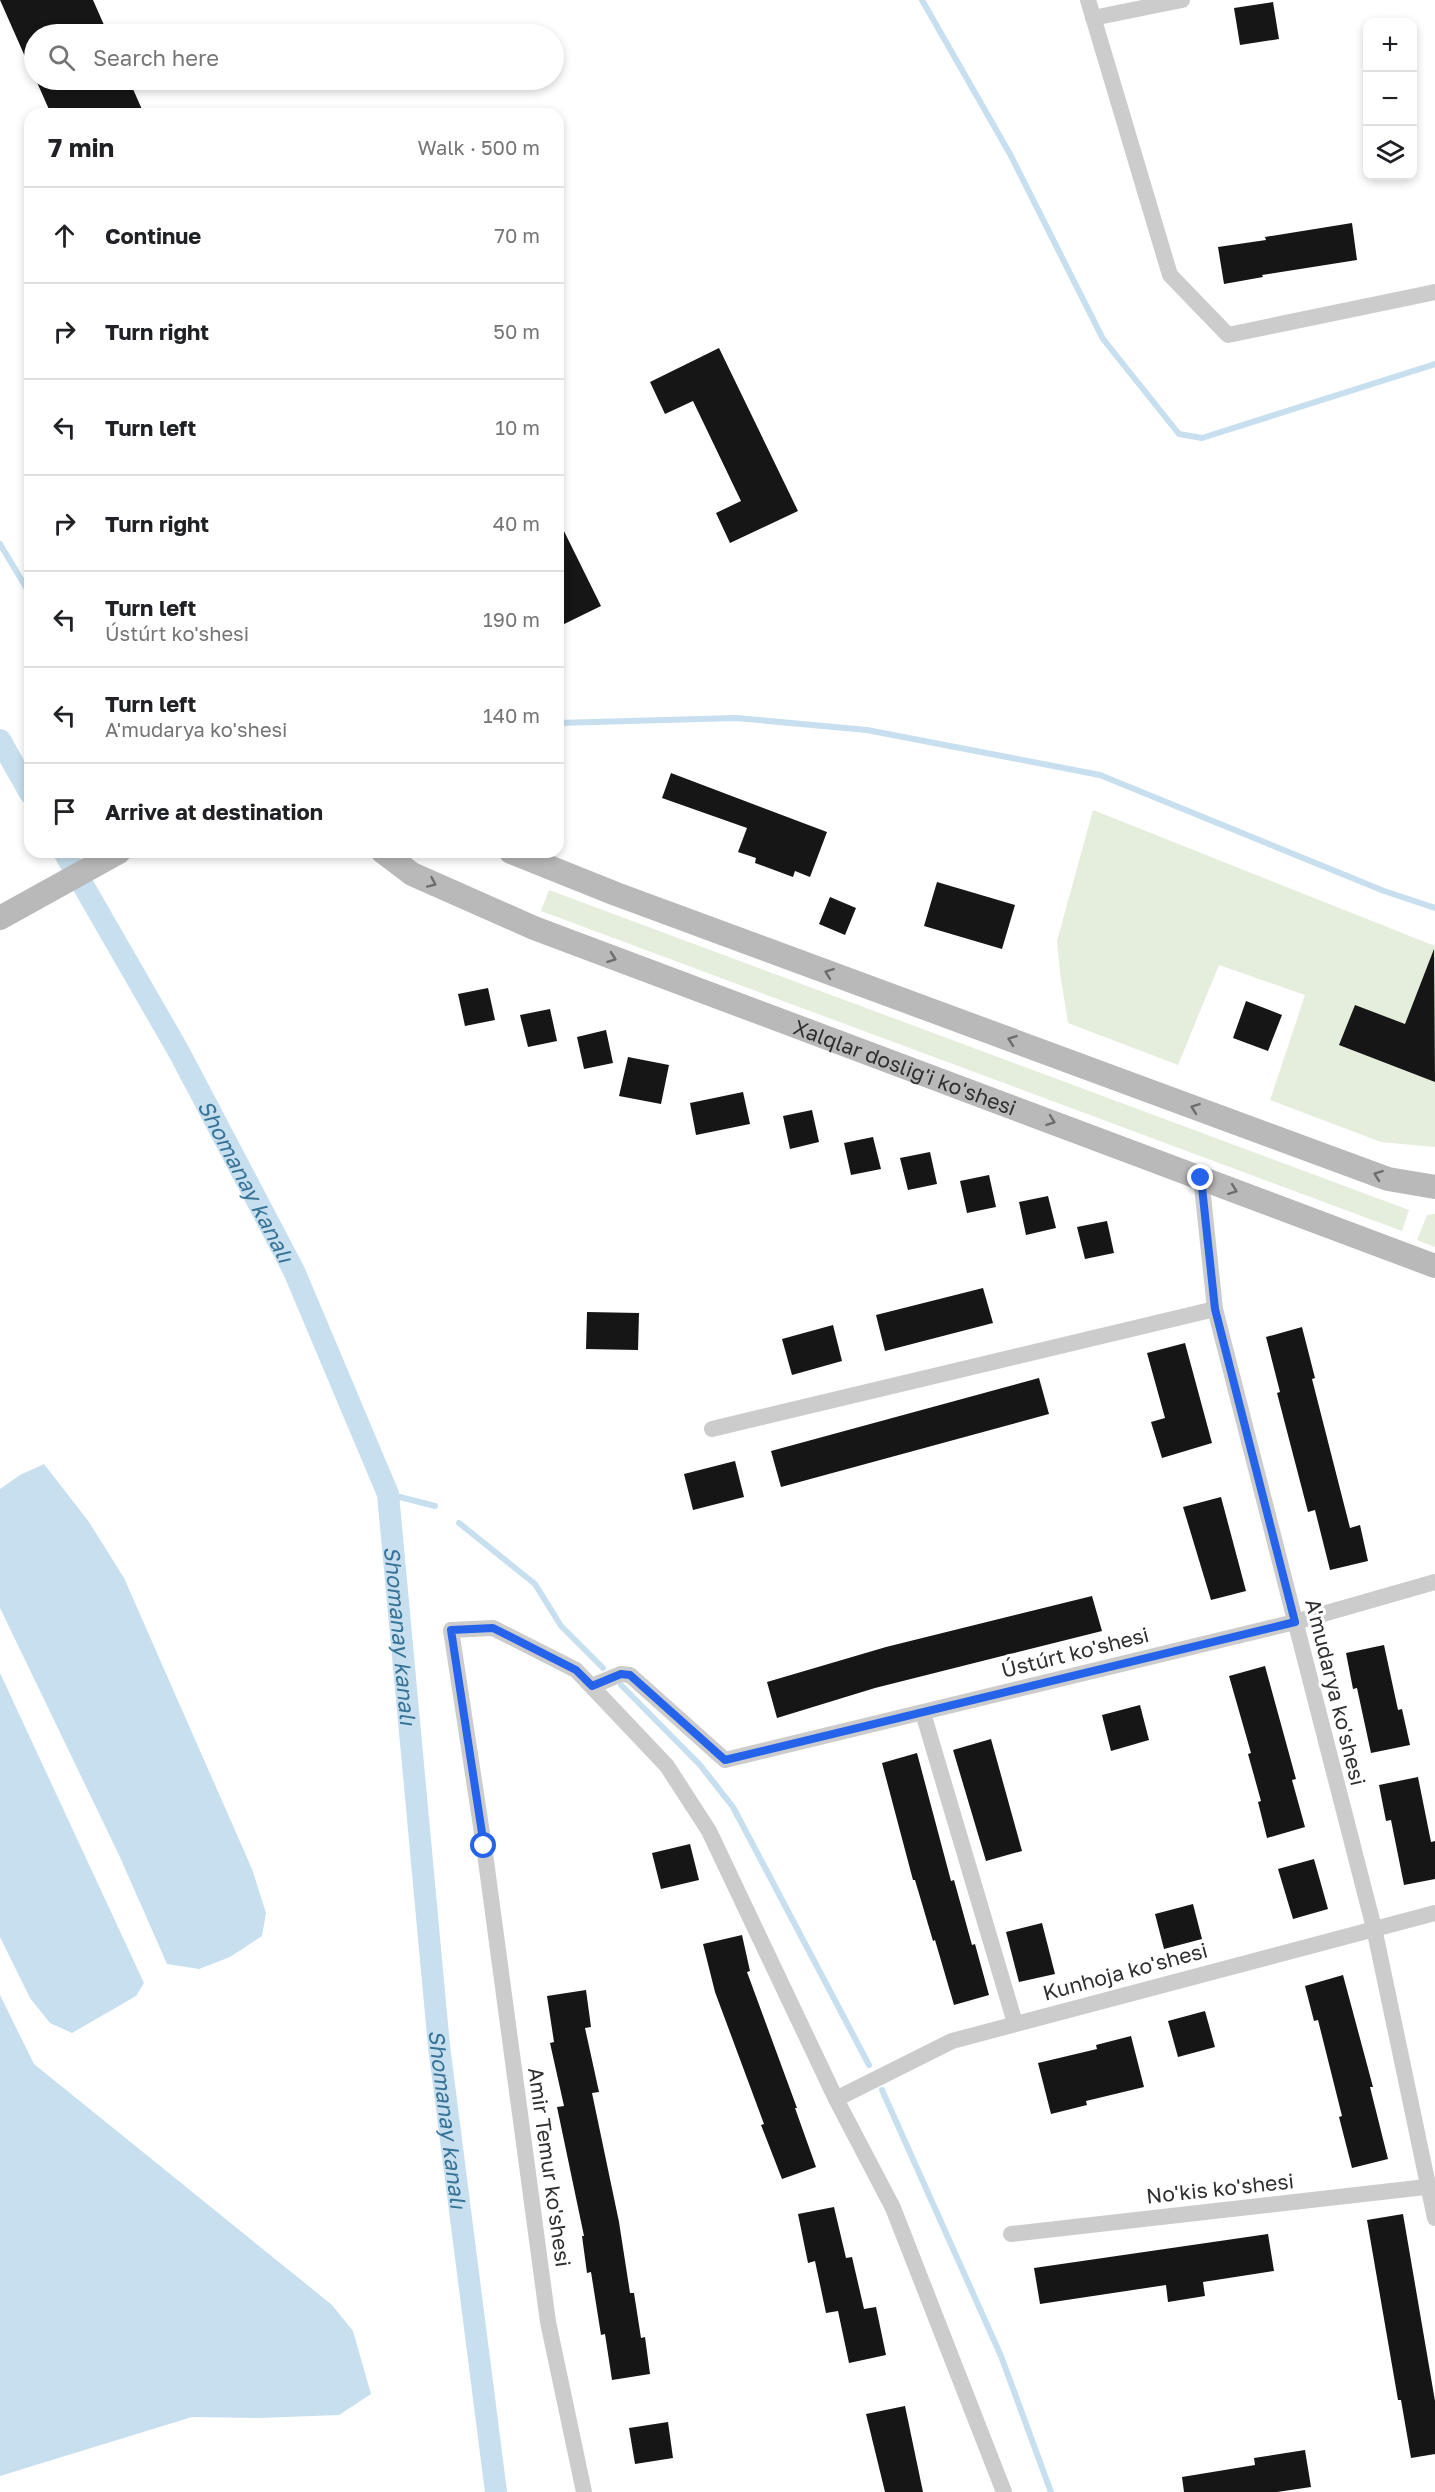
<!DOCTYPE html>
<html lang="en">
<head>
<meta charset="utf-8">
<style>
  :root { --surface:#fff; --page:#f2f2f2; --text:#202124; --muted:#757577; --line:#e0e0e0 }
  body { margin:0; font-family:"Golos Text",sans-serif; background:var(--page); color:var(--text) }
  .controls { position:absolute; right:18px; top:18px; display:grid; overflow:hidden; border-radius:12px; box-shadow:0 3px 9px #0003 }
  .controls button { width:54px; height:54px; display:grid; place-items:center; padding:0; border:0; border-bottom:2px solid var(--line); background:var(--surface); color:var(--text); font:30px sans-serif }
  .stop { position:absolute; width:18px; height:18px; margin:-14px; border:4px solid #2563eb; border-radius:50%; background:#fff }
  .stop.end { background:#2563eb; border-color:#fff; box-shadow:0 2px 6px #0008 }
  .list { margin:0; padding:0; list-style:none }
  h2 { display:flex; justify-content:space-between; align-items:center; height:78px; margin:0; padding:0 24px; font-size:26px }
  h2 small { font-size:20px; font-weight:400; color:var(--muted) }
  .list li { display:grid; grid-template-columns:39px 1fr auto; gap:18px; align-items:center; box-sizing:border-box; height:96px; padding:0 24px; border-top:2px solid var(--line) }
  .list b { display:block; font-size:22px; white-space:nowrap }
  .list p { margin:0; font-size:20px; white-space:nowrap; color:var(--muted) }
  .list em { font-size:20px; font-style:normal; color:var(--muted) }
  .icon { flex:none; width:33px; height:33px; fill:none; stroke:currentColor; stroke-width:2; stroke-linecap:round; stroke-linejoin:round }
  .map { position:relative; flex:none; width:1435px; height:2492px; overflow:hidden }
  .search { position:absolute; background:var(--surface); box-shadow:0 3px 9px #0003; left:24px; top:24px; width:540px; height:66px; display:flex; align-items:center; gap:15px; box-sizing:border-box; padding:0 21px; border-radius:33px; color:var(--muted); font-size:22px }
  .panel { position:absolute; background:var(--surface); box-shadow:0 3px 9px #0003; left:24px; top:108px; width:540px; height:750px; border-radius:18px }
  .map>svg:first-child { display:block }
  .green { fill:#e5eddc }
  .water { fill:#c7dfee }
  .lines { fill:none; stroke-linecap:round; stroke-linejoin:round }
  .stream { stroke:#c7dfee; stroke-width:6 }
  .canal { stroke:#c7dfee; stroke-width:22 }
  .building { fill:#161616 }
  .minor { stroke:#ccc; stroke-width:16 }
  .secondary { stroke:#b9b9b9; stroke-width:24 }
  .oneway { stroke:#6d6d6d }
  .route { stroke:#2563eb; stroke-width:8 }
  .labels { text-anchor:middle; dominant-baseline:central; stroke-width:6; stroke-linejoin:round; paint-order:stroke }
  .street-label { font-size:21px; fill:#2f2f2f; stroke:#fff }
  .water-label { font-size:22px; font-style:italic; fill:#377297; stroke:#fff }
</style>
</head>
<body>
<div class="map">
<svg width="1435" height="2492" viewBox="0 0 1435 2492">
  <rect width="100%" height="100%" fill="#fff"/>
  <g class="green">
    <path d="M1093 810 1435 946V1147L1381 1142 1270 1100 1305 995 1219 965 1178 1065 1068 1023 1060 973 1057 941Z"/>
    <path d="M549 890 1409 1210 1402 1231 541 911Z"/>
    <path d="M1435 1214V1247L1417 1240 1427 1215Z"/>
  </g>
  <g class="water">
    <path d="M44 1464 89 1522 124 1578 252 1869 266 1913 262 1936 230 1957 199 1969 167 1964 119 1855 0 1608V1489L20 1475Z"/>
    <path d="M0 1673 144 1983 136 1996 72 2033 50 2023 30 1998 0 1937Z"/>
    <path d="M0 1995 34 2064 332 2305 353 2331 371 2394 339 2415 259 2418 192 2417 0 2476Z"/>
  </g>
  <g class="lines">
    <g class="stream">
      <path d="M922 0 1010 154 1103 339 1179 434 1202 438 1435 364"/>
      <path d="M0 544 30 594"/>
      <path d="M558 723 736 718 867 730 1100 775 1384 891 1435 908"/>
      <path d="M388 1494 435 1506"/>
      <path d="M459 1523 535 1584 561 1626 603 1668"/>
      <path d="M621 1685 700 1765 733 1807 869 2065"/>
      <path d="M882 2090 1001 2356 1051 2492"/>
    </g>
    <g class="canal">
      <path d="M0 740 30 793"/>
      <path id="s1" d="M64 852 179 1052 294 1271 388 1494 439 2046 496 2492"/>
    </g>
  </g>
  <g class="building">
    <path d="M0 0H93L108 34H34V77Z"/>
    <path d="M1273 2 1279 39 1240 45 1234 8Z"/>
    <path d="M36 80H129L144 114H51Z"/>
    <path d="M1352 223 1357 260 1262 275 1263 277 1224 284 1218 247 1266 240 1265 237Z"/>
    <path d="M719 348 798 511 730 543 716 513 741 501 693 401 665 414 650 382Z"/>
    <path d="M558 519 601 606 558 627Z"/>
    <path d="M671 773 827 832 810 877 795 871 793 877 755 863 756 858 738 852 747 828 662 798Z"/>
    <path d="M937 882 1015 905 1002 949 924 926Z"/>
    <path d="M830 897 856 908 845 935 819 924Z"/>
    <path d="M1434 949 1435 1082 1339 1045 1355 1005 1405 1024Z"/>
    <path d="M488 988 495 1020 465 1026 458 994Z"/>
    <path d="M1246 1001 1282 1015 1268 1051 1233 1038Z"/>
    <path d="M550 1009 557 1041 528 1047 520 1015Z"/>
    <path d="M606 1030 613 1063 584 1069 577 1037Z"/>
    <path d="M628 1057 669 1065 661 1104 619 1096Z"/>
    <path d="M743 1092 750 1124 696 1135 690 1103Z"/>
    <path d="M812 1110 819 1142 790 1149 783 1116Z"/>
    <path d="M873 1137 881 1169 851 1175 844 1143Z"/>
    <path d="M930 1152 937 1184 908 1190 900 1158Z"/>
    <path d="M989 1175 996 1207 967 1213 960 1181Z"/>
    <path d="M1048 1196 1056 1228 1026 1235 1019 1202Z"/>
    <path d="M1107 1221 1114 1253 1085 1259 1077 1227Z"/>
    <path d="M983 1288 993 1323 885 1351 876 1315Z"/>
    <path d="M587 1312 639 1313 638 1350 586 1349Z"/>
    <path d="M833 1325 842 1361 792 1375 782 1339Z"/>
    <path d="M1302 1327 1315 1378 1312 1379 1350 1528 1360 1525 1368 1561 1330 1570 1315 1510 1308 1512 1277 1393 1280 1392 1266 1337Z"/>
    <path d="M1185 1343 1212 1443 1162 1458 1151 1422 1165 1418 1147 1353Z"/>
    <path d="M1039 1378 1049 1414 781 1487 771 1451Z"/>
    <path d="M735 1461 744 1497 693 1510 684 1474Z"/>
    <path d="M1221 1497 1246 1591 1211 1600 1183 1507Z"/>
    <path d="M1092 1596 1102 1631 875 1688 777 1718 767 1682 886 1647Z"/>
    <path d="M1384 1645 1398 1710 1402 1709 1410 1745 1371 1753 1357 1688 1353 1689 1346 1653Z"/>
    <path d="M1265 1666 1296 1779 1292 1780 1305 1827 1267 1838 1258 1802 1261 1801 1248 1754 1251 1753 1229 1676Z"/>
    <path d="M1140 1705 1149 1740 1111 1751 1102 1715Z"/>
    <path d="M991 1739 1022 1851 986 1861 953 1750Z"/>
    <path d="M917 1753 951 1881 954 1880 972 1945 975 1944 989 1995 954 2005 935 1940 933 1941 915 1880H913L882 1763Z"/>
    <path d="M1418 1777 1431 1842 1435 1841V1879L1404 1885 1391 1820 1386 1821 1379 1785Z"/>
    <path d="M690 1844 699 1880 661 1889 652 1853Z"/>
    <path d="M1314 1859 1328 1909 1293 1919 1278 1869Z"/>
    <path d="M1193 1904 1202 1939 1164 1949 1155 1914Z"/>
    <path d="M1042 1923 1055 1974 1019 1982 1006 1932Z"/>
    <path d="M742 1935 750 1971 747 1972 797 2108H795L816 2167 782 2179 761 2125 764 2124 715 1992 703 1944Z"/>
    <path d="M1343 1975 1373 2087H1370L1388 2159 1352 2168 1339 2117 1342 2116 1318 2020 1314 2021 1305 1986Z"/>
    <path d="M586 1990 591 2027 585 2028 599 2092 592 2093 619 2222 630 2293H634L641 2338 645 2337 650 2374 612 2380 605 2334 601 2335 591 2272 587 2273 582 2236H584L557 2107 564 2106 550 2043 554 2042 547 1996Z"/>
    <path d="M1205 2011 1215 2047 1178 2057 1168 2021Z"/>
    <path d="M1131 2036 1144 2087 1086 2101 1087 2105 1051 2114 1038 2063 1097 2049 1096 2045Z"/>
    <path d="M834 2207 846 2258 852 2257 864 2309 876 2307 886 2355 849 2363 838 2311 826 2313 815 2261 808 2263 798 2214Z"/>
    <path d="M1403 2214 1435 2401V2454L1411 2458 1401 2400H1398L1367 2220Z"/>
    <path d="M1268 2234 1274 2271 1203 2282 1205 2296 1168 2302 1166 2285 1040 2304 1034 2268Z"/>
    <path d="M905 2406 923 2492H885L866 2414Z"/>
    <path d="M668 2422 673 2458 635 2464 629 2428Z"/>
    <path d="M1305 2450 1311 2487 1277 2492H1184L1182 2477 1255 2465 1254 2458Z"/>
  </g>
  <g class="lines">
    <g class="minor">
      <path d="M1088 0 1170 275 1228 335 1435 292"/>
      <path d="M1093 18 1182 0"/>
      <path d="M1201 1177 1215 1309 1374 1928 1435 2218"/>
      <path d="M712 1429 1215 1309"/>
      <path d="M592 1686 621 1674 630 1675 725 1760 1295 1622 1435 1582"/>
      <path d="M923 1713 1015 2023"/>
      <path d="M836 2099 952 2041 1435 1913"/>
      <path d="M1011 2234 1435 2186"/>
      <path d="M584 2492 548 2322 484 1846 451 1630 493 1628 576 1670 667 1766 709 1831 836 2099 893 2208 1004 2492"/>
    </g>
    <g class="secondary">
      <path id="s2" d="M383 852 412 874 534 928 1435 1266"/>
      <path d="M511 852 616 894 1388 1179 1435 1187"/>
      <path d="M0 918 119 852"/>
    </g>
  </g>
  <defs><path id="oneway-chevron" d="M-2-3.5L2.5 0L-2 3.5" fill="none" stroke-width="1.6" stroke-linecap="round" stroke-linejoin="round" transform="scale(1.5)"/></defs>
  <g class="oneway">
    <use href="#oneway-chevron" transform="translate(432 883) rotate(24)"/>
    <use href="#oneway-chevron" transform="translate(612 958) rotate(20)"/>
    <use href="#oneway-chevron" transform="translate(829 973) rotate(-160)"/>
    <use href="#oneway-chevron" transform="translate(1012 1040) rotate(-160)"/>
    <use href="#oneway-chevron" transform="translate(1195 1108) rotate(-160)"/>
    <use href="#oneway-chevron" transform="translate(1051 1121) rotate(20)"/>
    <use href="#oneway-chevron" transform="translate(1378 1175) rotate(-160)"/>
    <use href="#oneway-chevron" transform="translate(1233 1190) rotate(21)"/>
  </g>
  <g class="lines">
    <path class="route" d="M484 1846 451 1630 493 1628 576 1670 592 1686 621 1674 630 1675 725 1760 1295 1622 1215 1309 1201 1178"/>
  </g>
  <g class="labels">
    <g class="street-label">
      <text stroke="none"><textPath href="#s2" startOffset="566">Xalqlar doslig'i ko'shesi</textPath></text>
      <text transform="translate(1075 1652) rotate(-14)">Ústúrt ko'shesi</text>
      <text transform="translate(1336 1692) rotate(76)">A'mudarya ko'shesi</text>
      <text transform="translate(1125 1971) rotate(-15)">Kunhoja ko'shesi</text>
      <text transform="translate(550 2167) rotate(82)">Amir Temur ko'shesi</text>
      <text transform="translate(1220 2188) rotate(-6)">No'kis ko'shesi</text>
    </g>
    <g class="water-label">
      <text stroke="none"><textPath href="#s1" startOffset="376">Shomanay kanalı</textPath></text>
      <text stroke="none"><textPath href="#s1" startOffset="862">Shomanay kanalı</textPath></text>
      <text stroke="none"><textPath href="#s1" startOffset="1348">Shomanay kanalı</textPath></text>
    </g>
  </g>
</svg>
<div class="controls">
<button>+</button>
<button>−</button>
<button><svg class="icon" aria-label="layers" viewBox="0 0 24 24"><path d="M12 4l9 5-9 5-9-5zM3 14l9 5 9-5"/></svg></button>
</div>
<div class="stop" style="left:484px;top:1846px"></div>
<div class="stop end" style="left:1201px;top:1178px"></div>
<div class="search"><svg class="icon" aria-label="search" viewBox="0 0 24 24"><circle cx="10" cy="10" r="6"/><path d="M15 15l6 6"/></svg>Search here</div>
<section class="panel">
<h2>7 min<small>Walk · 500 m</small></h2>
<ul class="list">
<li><svg class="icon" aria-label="ahead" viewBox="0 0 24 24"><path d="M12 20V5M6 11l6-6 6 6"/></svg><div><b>Continue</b></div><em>70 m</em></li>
<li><svg class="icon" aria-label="right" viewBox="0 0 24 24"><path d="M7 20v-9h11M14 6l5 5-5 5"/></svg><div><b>Turn right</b></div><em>50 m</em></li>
<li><svg class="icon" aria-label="left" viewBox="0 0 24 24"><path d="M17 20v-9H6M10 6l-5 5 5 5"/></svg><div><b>Turn left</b></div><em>10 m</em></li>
<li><svg class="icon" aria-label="right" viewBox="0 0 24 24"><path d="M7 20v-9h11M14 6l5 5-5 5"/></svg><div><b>Turn right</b></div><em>40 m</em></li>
<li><svg class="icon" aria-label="left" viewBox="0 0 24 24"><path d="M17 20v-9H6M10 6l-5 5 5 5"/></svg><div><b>Turn left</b><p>Ústúrt ko'shesi</p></div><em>190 m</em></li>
<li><svg class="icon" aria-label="left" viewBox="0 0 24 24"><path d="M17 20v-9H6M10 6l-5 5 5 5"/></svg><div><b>Turn left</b><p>A'mudarya ko'shesi</p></div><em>140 m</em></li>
<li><svg class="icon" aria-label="arrive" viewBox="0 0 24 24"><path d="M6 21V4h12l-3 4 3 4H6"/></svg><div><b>Arrive at destination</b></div></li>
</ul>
</section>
</div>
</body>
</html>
